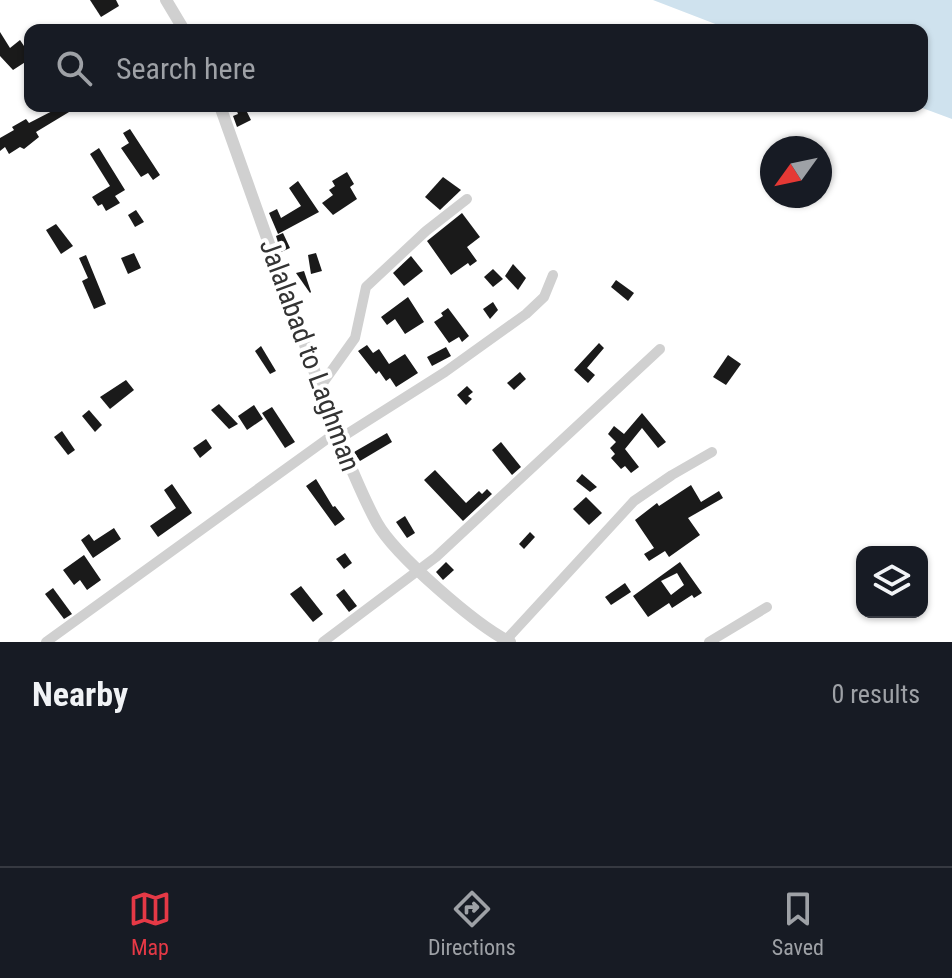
<!DOCTYPE html>
<html lang="en">
<head>
<meta charset="utf-8">
<style>
  :root { --surface:#171b24; --page:#242831; --text:#f1f3f6; --muted:#9ea1a6; --line:#363941; --accent:#e63946 }
  body { margin:0; font-family:"Roboto Condensed",sans-serif; background:var(--page); color:var(--text) }
  .controls { position:absolute; right:24px; bottom:24px; display:grid; overflow:hidden; border-radius:16px; box-shadow:0 2px 6px #0004 }
  .controls button { width:72px; height:72px; display:grid; place-items:center; padding:0; border:0; border-bottom:2px solid var(--line); background:var(--surface); color:var(--text); font:40px sans-serif }
  .compass { position:absolute; left:760px; top:136px; width:72px; height:72px; border-radius:50%; background:var(--surface); box-shadow:0 2px 6px #0004; rotate:237deg }
  .list { margin:0; padding:0; list-style:none }
  h2 { display:flex; justify-content:space-between; align-items:center; height:104px; margin:0; padding:0 32px; font-size:34px }
  h2 small { font-size:26px; font-weight:400; color:var(--muted) }
  .icon { flex:none; width:44px; height:44px; fill:none; stroke:currentColor; stroke-width:2; stroke-linecap:round; stroke-linejoin:round }
  .map { position:relative; flex:none; width:952px; height:642px; overflow:hidden }
  .search { position:absolute; background:var(--surface); box-shadow:0 2px 6px #0004; left:24px; right:24px; top:24px; height:88px; display:flex; align-items:center; gap:20px; box-sizing:border-box; padding:0 28px; border-radius:16px; color:var(--muted); font-size:30px }
  .sheet { height:224px; background:var(--surface) }
  nav { display:flex; justify-content:space-around; align-items:center; box-sizing:border-box; height:112px; border-top:2px solid var(--line); background:var(--surface); font-size:22px; color:var(--muted) }
  nav a { display:grid; justify-items:center; gap:4px }
  nav .on { color:var(--accent) }
  .map>svg:first-child { display:block }
  .water { fill:#cfe2ee }
  .building { fill:#1a1a1a; fill-rule:evenodd }
  .lines { fill:none; stroke-linecap:round; stroke-linejoin:round }
  .minor { stroke:#d0d0d0; stroke-width:10 }
  .tertiary { stroke:#d0d0d0; stroke-width:12 }
  .labels { text-anchor:middle; dominant-baseline:central; stroke-width:8; stroke-linejoin:round; paint-order:stroke }
  .street-label { font-size:28px; fill:#333; stroke:#fff }
</style>
</head>
<body>
<div class="map">
<svg width="952" height="642" viewBox="0 0 952 642">
  <rect width="100%" height="100%" fill="#fff"/>
  <path class="water" d="M653 0H952V119L917 106H922V30H731Z"/>
  <g class="building">
    <path d="M90 0H116L119 6 101 17Z"/>
    <path d="M0 32 10 48 20 40 30 55V59L13 70 0 56Z"/>
    <path d="M62 106H79L36 132 39 137 24 149 20 147 9 154 5 147 0 151V138L14 130 12 127 26 119 29 123Z"/>
    <path d="M235 106H244L251 120 237 127 233 116 238 114Z"/>
    <path d="M130 129 160 175 153 180 148 173 141 177 121 148 129 143 123 133Z"/>
    <path d="M99 148 125 190 115 196 120 203 106 211 102 204 98 206 92 197 110 186 90 154Z"/>
    <path d="M347 172 354 184 350 187 357 199 333 215 322 203 333 195 329 190 335 186 332 181Z"/>
    <path d="M443 177 461 190 440 210 425 197Z"/>
    <path d="M298 181 319 212 278 234 269 213 277 209 281 218 301 206 289 188Z"/>
    <path d="M136 210 144 222 135 227 128 215Z"/>
    <path d="M462 213 480 237 467 247 477 261 470 266 468 263 451 275 427 241Z"/>
    <path d="M56 224 73 246 61 254 46 230Z"/>
    <path d="M283 233 290 248 281 252 276 236Z"/>
    <path d="M134 253 141 268 128 274 121 258Z"/>
    <path d="M316 253 322 271 311 274 308 255Z"/>
    <path d="M86 255 106 304 94 309 82 281 88 278 79 258Z"/>
    <path d="M411 256 423 271 404 286 393 273Z"/>
    <path d="M513 264 526 278 518 290 505 276Z"/>
    <path d="M493 269 503 279 493 287 484 277Z"/>
    <path d="M304 271 311 292 310 293 296 273Z"/>
    <path d="M616 280 634 293 628 301 611 287Z"/>
    <path d="M408 297 424 322 405 334 395 319 387 325 381 317Z"/>
    <path d="M493 302 498 310 490 319 483 309Z"/>
    <path d="M448 308 469 336 462 342 459 337 449 343 434 322 443 316 441 313Z"/>
    <path d="M599 343 604 348 587 368 595 375 588 383 574 370Z"/>
    <path d="M367 345 373 353 379 349 389 364 405 354 418 373 396 387 390 378 386 381 379 371 376 374 358 351Z"/>
    <path d="M261 346 276 371 270 374 255 351Z"/>
    <path d="M446 347 451 356 432 366 427 357Z"/>
    <path d="M728 355 741 364 726 385 713 377Z"/>
    <path d="M520 372 526 379 514 390 507 383Z"/>
    <path d="M126 380 134 390 110 409 100 397Z"/>
    <path d="M467 386 473 392 468 396 472 399 466 405 457 395Z"/>
    <path d="M219 404 238 424 229 429 211 410Z"/>
    <path d="M254 405 263 419 247 430 238 416Z"/>
    <path d="M272 407 295 442 285 448 262 413Z"/>
    <path d="M89 410 102 425 95 432 82 416Z"/>
    <path d="M642 413 666 442 658 448 642 428 625 449 639 467 631 473 625 466 621 469 611 458 615 454 610 448 616 442 608 434 614 426 624 434Z"/>
    <path d="M62 431 75 450 68 455 54 437Z"/>
    <path d="M387 433 392 442 360 461 354 452Z"/>
    <path d="M206 439 212 448 200 458 193 448Z"/>
    <path d="M501 442 521 467 512 475 492 450Z"/>
    <path d="M435 470 466 503 479 491 482 494 487 489 492 494 463 521 424 480Z"/>
    <path d="M582 474 597 487 590 492 576 481Z"/>
    <path d="M316 479 333 507 335 506 345 519 335 526 306 486Z"/>
    <path d="M172 484 192 513 158 537 150 526 176 508 164 490Z"/>
    <path d="M691 485 701 502 719 491 723 498 688 518 700 535 669 557 665 551 649 561 644 554 654 548 635 520 657 503 659 506Z"/>
    <path d="M586 497 602 513 589 525 573 509Z"/>
    <path d="M405 516 415 533 407 538 396 522Z"/>
    <path d="M114 528 121 539 93 558 81 540 89 534 94 541Z"/>
    <path d="M530 532 535 537 524 549 519 544Z"/>
    <path d="M345 553 352 563 344 569 336 559Z"/>
    <path d="M84 555 101 580 87 590 80 580 74 585 63 570Z"/>
    <path d="M446 562 454 570 443 580 436 572Z"/>
    <path d="M680 562 702 593 694 598 692 595 672 608 669 603 648 617 633 596ZM677 573 684 585 671 595 661 581Z"/>
    <path d="M625 583 631 592 611 605 605 597Z"/>
    <path d="M301 586 323 614 313 622 290 594Z"/>
    <path d="M53 588 72 614 64 619 45 594Z"/>
    <path d="M344 589 357 606 349 612 336 595Z"/>
  </g>
  <g class="lines">
    <g class="minor">
      <path d="M320 387 355 338 366 287 426 231 467 199"/>
      <path d="M339 439 445 372 526 314 544 297 553 275"/>
      <path d="M506 640 634 501 672 475 712 452"/>
      <path d="M46 642 334 434"/>
      <path d="M323 642 436 557 660 349"/>
      <path d="M709 642 767 607"/>
    </g>
    <g class="tertiary">
      <path d="M166 0 184 30"/>
      <path d="M220 106 320 387 334 434 339 439C351 467 362 496 377 523 395 555 477 626 510 642"/>
    </g>
  </g>
  <g class="labels">
    <g class="street-label">
      <text transform="translate(310 355) rotate(70)">Jalalabad to Laghman</text>
    </g>
  </g>
</svg>
<div class="controls">
<button><svg class="icon" aria-label="layers" viewBox="0 0 24 24"><path d="M12 4l9 5-9 5-9-5zM3 14l9 5 9-5"/></svg></button>
</div>
<svg class="compass" viewBox="-18 -18 36 36"><path d="M0-13l5 13h-10z" fill="#e53935"/><path d="M0 13l5-13h-10z" fill="#9ea1a6"/></svg>
<div class="search"><svg class="icon" aria-label="search" viewBox="0 0 24 24"><circle cx="10" cy="10" r="6"/><path d="M15 15l6 6"/></svg>Search here</div>
</div>
<section class="sheet">
<h2>Nearby<small>0 results</small></h2>
<ul class="list">
</ul>
</section>
<nav>
<a class="on"><svg class="icon" aria-label="map" viewBox="0 0 24 24"><path d="M3 6l6-2 6 2 6-2v14l-6 2-6-2-6 2zM9 4v14M15 6v14"/></svg>Map</a>
<a><svg class="icon" aria-label="directions" viewBox="0 0 24 24"><path d="M12 3l9 9-9 9-9-9zM9 14v-3h6M13 9l2 2-2 2"/></svg>Directions</a>
<a><svg class="icon" aria-label="saved" viewBox="0 0 24 24"><path d="M7 4h10v16l-5-4-5 4z"/></svg>Saved</a>
</nav>
</body>
</html>
